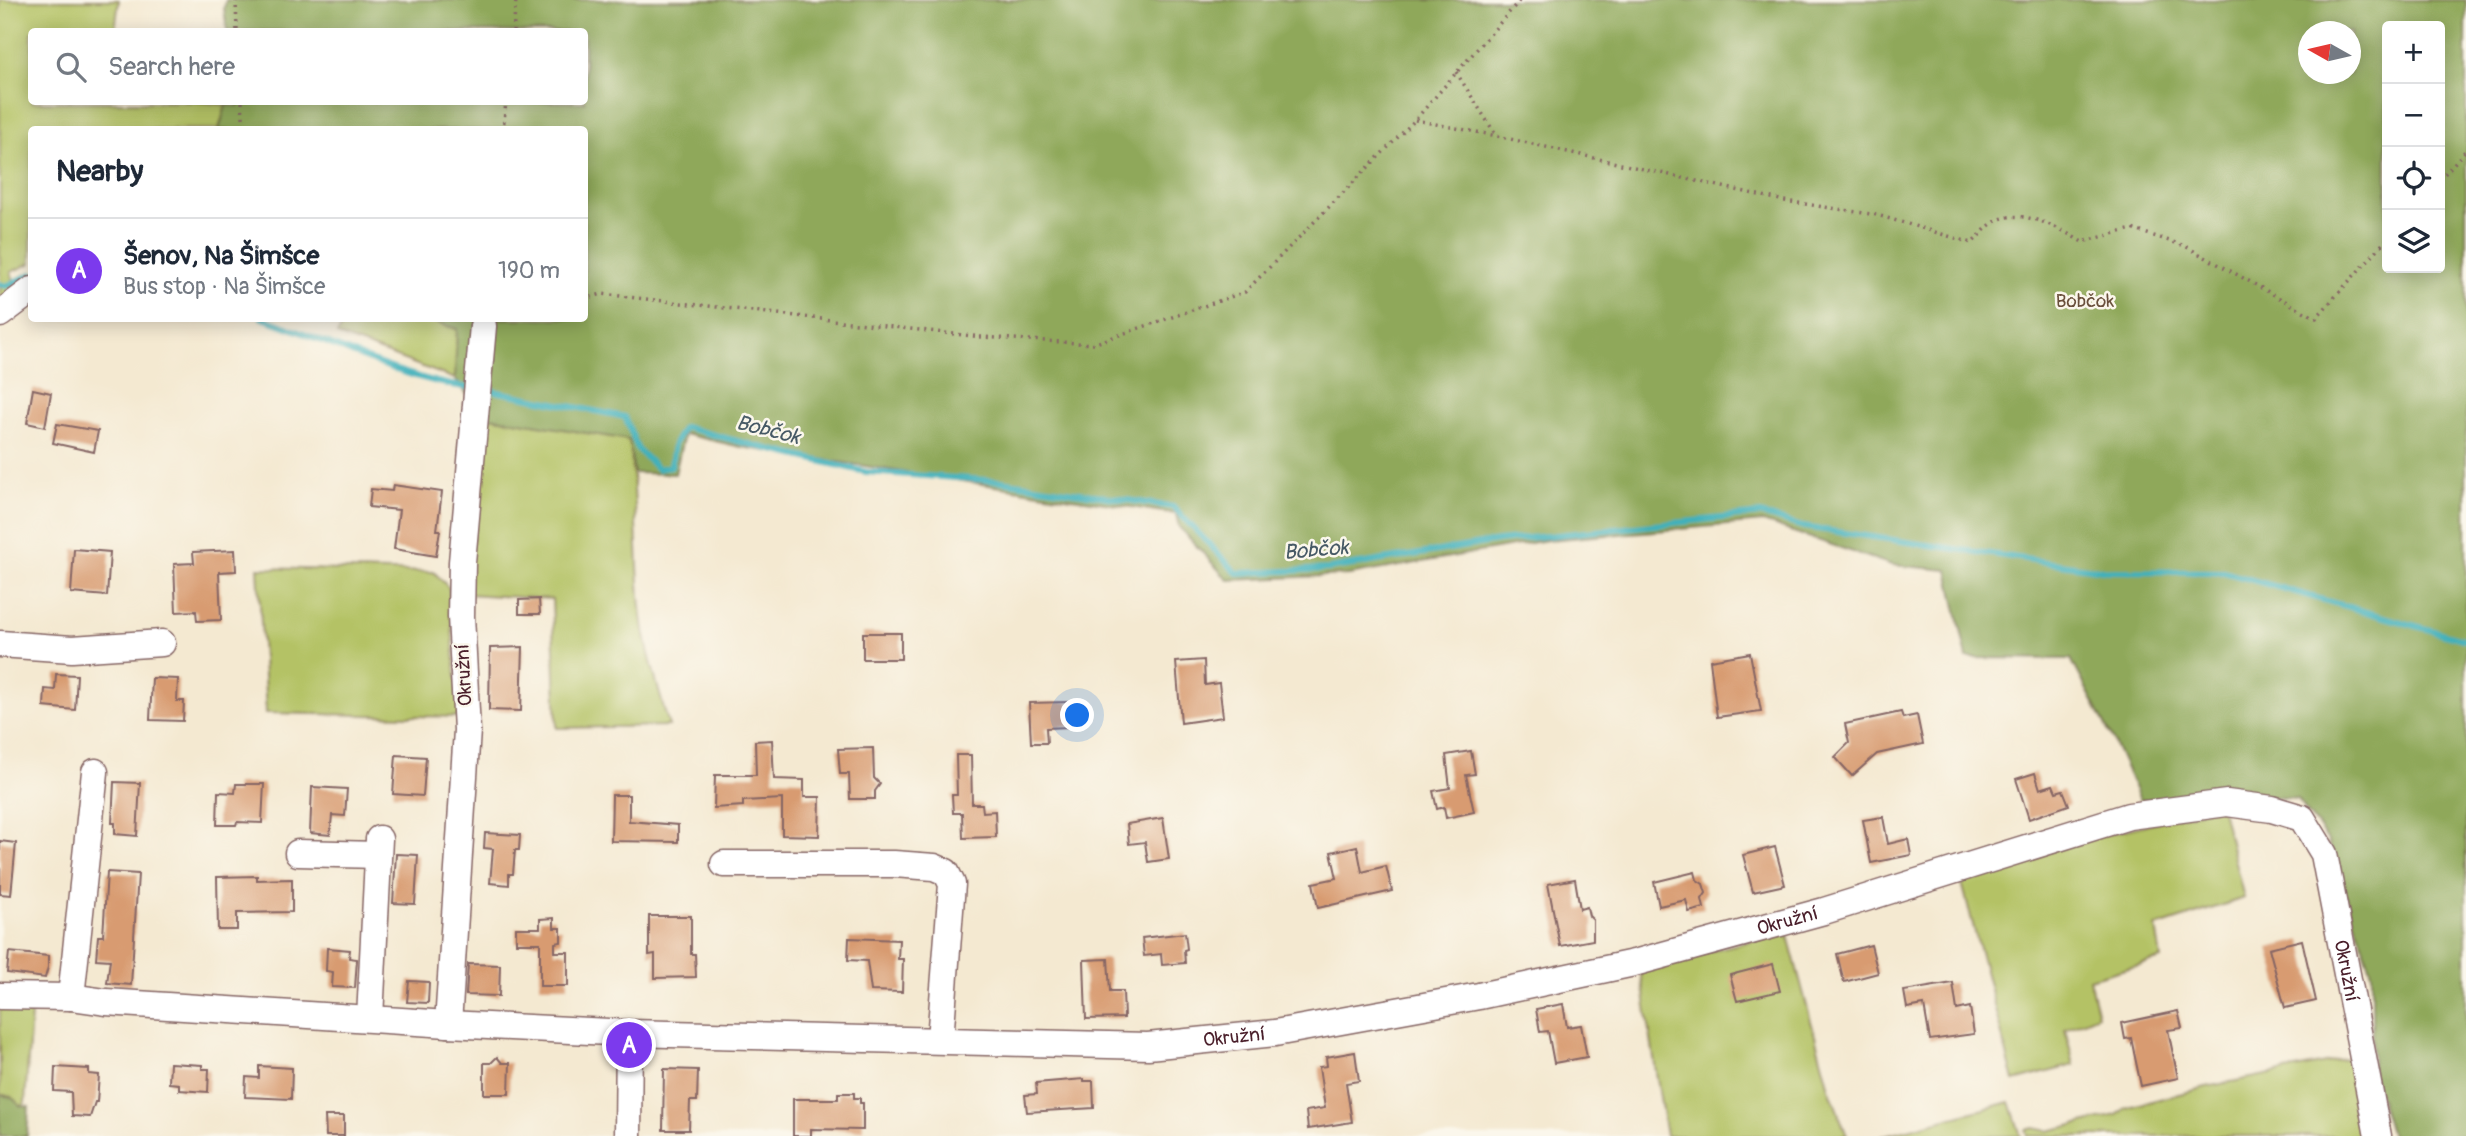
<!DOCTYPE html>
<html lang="en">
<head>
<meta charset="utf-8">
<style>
  :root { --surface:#fff; --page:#f6f6f7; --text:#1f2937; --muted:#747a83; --line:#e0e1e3; --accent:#7c3aed }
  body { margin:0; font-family:Pangolin,sans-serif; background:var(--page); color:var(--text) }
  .controls { position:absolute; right:21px; top:21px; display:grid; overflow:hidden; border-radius:7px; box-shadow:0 4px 18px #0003 }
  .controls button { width:63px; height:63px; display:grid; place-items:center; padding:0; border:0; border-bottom:2px solid var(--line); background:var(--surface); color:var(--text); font:35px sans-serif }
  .compass { position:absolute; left:2298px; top:21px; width:63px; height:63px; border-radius:50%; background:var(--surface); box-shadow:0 4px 18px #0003; rotate:278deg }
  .you { position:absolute; left:1078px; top:716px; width:24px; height:24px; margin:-18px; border:5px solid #fff; border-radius:50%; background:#1a73e8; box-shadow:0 0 0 10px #1a73e833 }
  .badge { display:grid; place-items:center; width:46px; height:46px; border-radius:50%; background:var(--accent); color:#fff; font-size:23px; font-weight:700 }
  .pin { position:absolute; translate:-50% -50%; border:4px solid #fff; box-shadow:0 2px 7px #0006 }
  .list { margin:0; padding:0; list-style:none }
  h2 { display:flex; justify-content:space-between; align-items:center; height:91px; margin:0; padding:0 28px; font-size:30px }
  h2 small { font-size:23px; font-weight:400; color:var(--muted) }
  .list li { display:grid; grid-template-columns:46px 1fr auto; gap:21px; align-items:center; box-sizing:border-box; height:105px; padding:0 28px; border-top:2px solid var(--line) }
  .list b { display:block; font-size:26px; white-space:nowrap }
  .list p { margin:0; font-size:23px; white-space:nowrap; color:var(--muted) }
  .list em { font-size:23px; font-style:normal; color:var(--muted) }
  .icon { flex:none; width:38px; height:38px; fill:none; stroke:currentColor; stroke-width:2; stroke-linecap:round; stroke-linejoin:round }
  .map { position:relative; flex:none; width:2466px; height:1136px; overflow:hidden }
  .search { position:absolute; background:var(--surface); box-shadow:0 4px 18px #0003; left:28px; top:28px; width:560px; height:77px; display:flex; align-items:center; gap:18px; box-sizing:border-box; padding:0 24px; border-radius:7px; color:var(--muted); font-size:26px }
  .panel { position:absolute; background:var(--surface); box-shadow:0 4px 18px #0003; left:28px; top:126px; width:560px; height:196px; border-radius:7px }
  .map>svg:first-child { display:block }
  .green { fill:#b4c265; stroke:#7f7048; stroke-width:2 }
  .forest { fill:#8fa85a; stroke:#6c6442; stroke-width:2; fill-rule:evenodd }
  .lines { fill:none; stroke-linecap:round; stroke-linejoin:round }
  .stream { stroke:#40b0bb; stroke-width:6 }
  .building { fill:#d89b71 }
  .minor-casing { stroke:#866665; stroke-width:29 }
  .path { stroke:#866665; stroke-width:3.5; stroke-dasharray:2 5; stroke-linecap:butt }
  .minor { stroke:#fff; stroke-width:26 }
  .labels { text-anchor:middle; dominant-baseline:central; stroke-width:5; stroke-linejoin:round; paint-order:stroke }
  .park-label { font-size:19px; fill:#6a503c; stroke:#fbf7ec }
  .street-label { font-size:19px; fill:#4a1f2b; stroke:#fbf7ec }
  .water-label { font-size:21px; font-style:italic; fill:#465965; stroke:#fbf7ec }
</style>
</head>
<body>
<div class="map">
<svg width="2466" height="1136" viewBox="0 0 2466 1136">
  <rect width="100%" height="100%" fill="#fbf7ec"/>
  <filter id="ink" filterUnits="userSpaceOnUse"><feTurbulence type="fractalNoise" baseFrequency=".0143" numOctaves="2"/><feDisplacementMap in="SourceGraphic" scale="14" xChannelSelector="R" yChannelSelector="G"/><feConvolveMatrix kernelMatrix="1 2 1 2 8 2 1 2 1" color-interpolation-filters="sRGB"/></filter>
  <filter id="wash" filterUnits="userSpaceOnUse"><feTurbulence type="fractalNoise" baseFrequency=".00686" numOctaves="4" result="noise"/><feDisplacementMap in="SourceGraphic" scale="28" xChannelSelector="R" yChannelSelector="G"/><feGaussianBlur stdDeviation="1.57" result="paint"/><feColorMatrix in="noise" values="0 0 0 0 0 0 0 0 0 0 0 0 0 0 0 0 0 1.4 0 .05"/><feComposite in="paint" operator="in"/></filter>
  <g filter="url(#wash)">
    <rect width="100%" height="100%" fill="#f4e9d1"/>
    <g class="green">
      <path d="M0 0H119L115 31 32 32V102H200L226 105 219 129 32 130 31 263 11 272 15 286 0 302Z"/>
      <path d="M346 318 425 319 457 329 455 379 337 335Z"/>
      <path d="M484 416 629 440C638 499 635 558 642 617 647 654 659 690 669 726L557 728 552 599 467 594Z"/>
      <path d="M258 568 434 572 449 588 459 717 266 713Z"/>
      <path d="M2221 806 2244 898 2156 927 2161 959 2089 979 2098 1015 2065 1029 2074 1065 2014 1081 1962 883 1965 877 2033 853Z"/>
      <path d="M1787 932 1829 1088 1847 1136H1666L1640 968Z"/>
      <path d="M0 1006 26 1008 31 1015 25 1103 23 1106H20L5 1095H0Z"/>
      <path d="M2350 1058 2368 1136H2028L2026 1130 2034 1128 2048 1131 2117 1115 2125 1108 2206 1087Z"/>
      <path d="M2010 1102 2021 1136H1881Z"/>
    </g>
    <g class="forest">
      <path d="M226 0H2466V1136H2391L2372 1072V973L2327 839 2297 799 2237 794 2140 800 2112 738 2071 659 1967 658 1948 570 1892 565 1763 522 1547 540 1349 575 1228 580 1179 527 1176 514 741 447 684 434 675 474 634 473 629 440 484 416 455 379 457 329 425 319 584 318V130H219L226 105 238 106V102H584V32L227 31 224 8ZM2387 26H2440V268H2387ZM2308 32H2350V74H2308Z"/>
      <path d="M0 1095 12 1097 20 1106 29 1107 27 1136H0Z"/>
    </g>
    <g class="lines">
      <g class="stream">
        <path d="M0 284 6 286 32 274"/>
        <path d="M262 318C331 341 398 379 470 388"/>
        <path d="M484 389 625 417 638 450 658 469 671 466 674 444 684 427 760 447 866 472 1002 481 1173 507 1237 573 1329 569 1498 541 1761 514 1803 527 2109 571 2224 572 2466 640"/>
      </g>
    </g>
    <g id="blocks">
      <g class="building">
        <path d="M33 389 51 393 45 427 27 423Z"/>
        <path d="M57 424 98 431 94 452 53 443Z"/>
        <path d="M393 485 442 492 437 530H440L436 556 394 549 399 510 369 507 371 489 392 491Z"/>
        <path d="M74 549 110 552 107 596 71 593Z"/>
        <path d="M235 550 236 571 219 572 221 620 197 621 196 611 176 612 174 564 194 563 193 552Z"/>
        <path d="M539 599 540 614H519V600Z"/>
        <rect x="863" y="633" width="38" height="26"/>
        <path d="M523 647 521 711 489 710 490 648Z"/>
        <path d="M1750 653 1761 711 1717 717 1710 660Z"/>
        <path d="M1204 660 1205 685 1219 683 1223 717 1181 723 1176 662Z"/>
        <path d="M56 674 77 675 75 710 44 707 45 689 55 690Z"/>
        <path d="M152 678 178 679 177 701H184L183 721 150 720Z"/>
        <path d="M1069 702V727L1046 728 1047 743H1031L1029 703Z"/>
        <path d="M1901 712 1903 718 1917 715 1923 744 1877 754 1852 776 1835 757 1849 743 1845 724Z"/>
        <path d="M772 740 774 779 804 780V797H820L819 836 782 835V799L743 801V806L714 808 715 775H756L755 741Z"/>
        <path d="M873 748 874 778 880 784 875 791V799H850L849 774H840L838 749Z"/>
        <path d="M1471 751 1475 774 1466 775 1474 812 1446 818 1444 807 1437 809 1433 791 1450 788 1446 755Z"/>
        <path d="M396 755 426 757 423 796 393 794Z"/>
        <path d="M956 755H971L972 804H982L983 812 995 811 996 837 963 838 962 813H953L952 795H957Z"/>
        <path d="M2035 773 2040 789 2053 785 2056 792 2063 790 2069 805 2029 819 2016 779Z"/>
        <path d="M114 782 140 783 137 836 115 834V823H112Z"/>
        <path d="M236 784H264L262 823 237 822 236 825H217L218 792 235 793Z"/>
        <path d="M312 787 347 789 345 816 332 815 330 835 310 833Z"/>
        <path d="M612 795H629V821L678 825V842L611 841Z"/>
        <path d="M1883 817 1888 844 1908 839 1911 855 1871 863 1863 820Z"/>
        <path d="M1163 818 1169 859 1148 862 1145 842 1129 844 1127 824Z"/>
        <path d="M485 833 520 835 519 850H515L513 874H509V885L490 883 493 849 484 848Z"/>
        <path d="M0 841 16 843 11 895 0 894Z"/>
        <path d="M1357 846 1362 872 1386 866 1392 891 1318 908 1313 883 1337 878 1331 852Z"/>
        <path d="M1775 847 1785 885 1753 892 1743 855Z"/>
        <path d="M396 854 418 855 415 904 393 903Z"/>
        <path d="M107 872 138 874 131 985 107 983 110 960 96 959 98 936H103Z"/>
        <path d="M1695 872 1697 880 1703 884 1706 893 1702 899 1704 908 1689 912 1686 900 1659 906 1654 882Z"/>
        <path d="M257 876V880L292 879V912L237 913V930H218L217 877Z"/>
        <path d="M1575 879 1580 909 1587 907 1589 916 1593 920V940L1560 946 1548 884Z"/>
        <path d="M649 916H691V954H695L696 977 655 978V954L649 955Z"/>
        <path d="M554 918V928H561V942L555 943V952H568V986H540V943H516V928H540V919Z"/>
        <path d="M1185 933 1187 949 1184 950 1185 963 1162 965 1161 954 1144 956 1142 938Z"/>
        <path d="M849 938 899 940 898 959H903L902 992 871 991 867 961 848 960Z"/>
        <path d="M2302 940 2316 1001 2285 1008 2269 948Z"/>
        <path d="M1871 945 1878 973 1844 982 1837 954Z"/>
        <path d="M327 948 350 950 349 958 357 959 355 988 332 987 333 972 326 971Z"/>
        <path d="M9 952 48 956V967L45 978 7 973Z"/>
        <path d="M1108 959 1110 991H1123L1124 1018 1086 1019 1084 960Z"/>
        <path d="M468 964 500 965 499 996 466 995Z"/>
        <path d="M1773 964 1780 991 1737 1001 1730 975Z"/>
        <path d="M409 981 429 982 428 1003 407 1002Z"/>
        <path d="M1953 983 1957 1010 1970 1007 1974 1034 1930 1040 1924 1005 1907 1008 1904 991Z"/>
        <path d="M1563 1004 1567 1027 1581 1025 1587 1057 1554 1063 1548 1031 1540 1032 1536 1009Z"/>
        <path d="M2178 1011 2182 1028 2168 1030 2178 1078 2141 1086 2131 1038 2125 1039 2122 1023Z"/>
        <path d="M1355 1052 1359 1081 1346 1083 1352 1122 1308 1129 1306 1111 1325 1108 1319 1067 1327 1066 1326 1057Z"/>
        <path d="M497 1057 502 1063H510L509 1094H484V1063H491Z"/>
        <path d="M170 1063 202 1065V1069H209L208 1092 179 1090V1084L169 1083Z"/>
        <path d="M259 1066 292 1068 291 1099 245 1097 246 1077 259 1078Z"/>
        <path d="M55 1067 89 1069V1074L99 1075 97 1102H95L90 1117 72 1116 71 1092 54 1091Z"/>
        <path d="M664 1069 698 1070 697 1101H690L689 1130H663Z"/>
        <path d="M1084 1079V1081H1093L1094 1108 1027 1112 1025 1095 1037 1094 1036 1083Z"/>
        <path d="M838 1093H854V1098H860V1103H863V1130L811 1129V1136H793V1099H838Z"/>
        <path d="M325 1116H344V1136H326Z"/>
      </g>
    </g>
  </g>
  <g filter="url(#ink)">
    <use href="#blocks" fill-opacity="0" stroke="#866665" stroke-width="2"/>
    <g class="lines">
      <defs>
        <g id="minor">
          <path d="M0 314 32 290"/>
          <path d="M0 644 72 649 162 643"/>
          <path d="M298 853 378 855"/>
          <path d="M724 864H894L934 867 946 872 952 884 940 1040"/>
          <path id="s1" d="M0 996 71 997 106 1002 448 1024 629 1033 1148 1046 1275 1033 1479 996 1634 963 1824 911 2129 816 2227 803 2272 809 2302 818 2324 854 2378 1136"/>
          <path d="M71 997 95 772"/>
          <path d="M370 1018 379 839"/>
          <path d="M448 1024 467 730 461 616 462 562 483 326"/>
          <path d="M628 1136 629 1033"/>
        </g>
      </defs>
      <use href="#minor" class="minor-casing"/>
      <g class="path">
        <path d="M236 0 237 32"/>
        <path d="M513 32 516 0"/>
        <path d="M1456 72 1496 135"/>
        <path d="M242 102 244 130"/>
        <path d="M1415 120 1497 136 1785 201 1877 215 1972 243C1979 237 1985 228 1993 223 2017 205 2060 228 2082 242L2132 229 2185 246 2316 318 2387 239"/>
        <path d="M503 130 506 102"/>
        <path d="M2440 179 2466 150"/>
        <path d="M584 299 602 294 981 337 1093 344 1245 292 1415 120 1520 0"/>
      </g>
      <use href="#minor" class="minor"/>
    </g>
  </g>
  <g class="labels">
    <g class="park-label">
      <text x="2085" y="301">Bobčok</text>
    </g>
    <g class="street-label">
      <text transform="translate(464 675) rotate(-93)">Okružní</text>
      <text stroke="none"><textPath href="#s1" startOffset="1802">Okružní</textPath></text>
      <text stroke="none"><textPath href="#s1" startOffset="2496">Okružní</textPath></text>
      <text stroke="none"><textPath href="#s1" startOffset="1236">Okružní</textPath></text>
    </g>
    <g class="water-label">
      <text transform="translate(768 430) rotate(14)">Bobčok</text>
      <text transform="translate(1316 550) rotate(-5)">Bobčok</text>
    </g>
  </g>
</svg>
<div class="controls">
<button>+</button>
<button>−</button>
<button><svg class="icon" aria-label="locate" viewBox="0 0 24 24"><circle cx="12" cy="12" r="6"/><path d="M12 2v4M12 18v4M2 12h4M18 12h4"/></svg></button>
<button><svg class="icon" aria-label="layers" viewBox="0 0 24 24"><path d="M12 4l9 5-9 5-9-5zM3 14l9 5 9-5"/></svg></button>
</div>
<svg class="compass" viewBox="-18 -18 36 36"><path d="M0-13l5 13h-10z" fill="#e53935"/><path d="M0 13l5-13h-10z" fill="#747a83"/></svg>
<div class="you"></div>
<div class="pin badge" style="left:629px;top:1045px">A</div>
<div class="search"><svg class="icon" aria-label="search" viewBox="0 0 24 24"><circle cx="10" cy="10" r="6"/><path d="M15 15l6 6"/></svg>Search here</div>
<section class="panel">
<h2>Nearby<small></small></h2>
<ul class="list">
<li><span class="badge">A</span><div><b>Šenov, Na Šimšce</b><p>Bus stop · Na Šimšce</p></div><em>190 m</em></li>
</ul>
</section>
</div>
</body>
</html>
